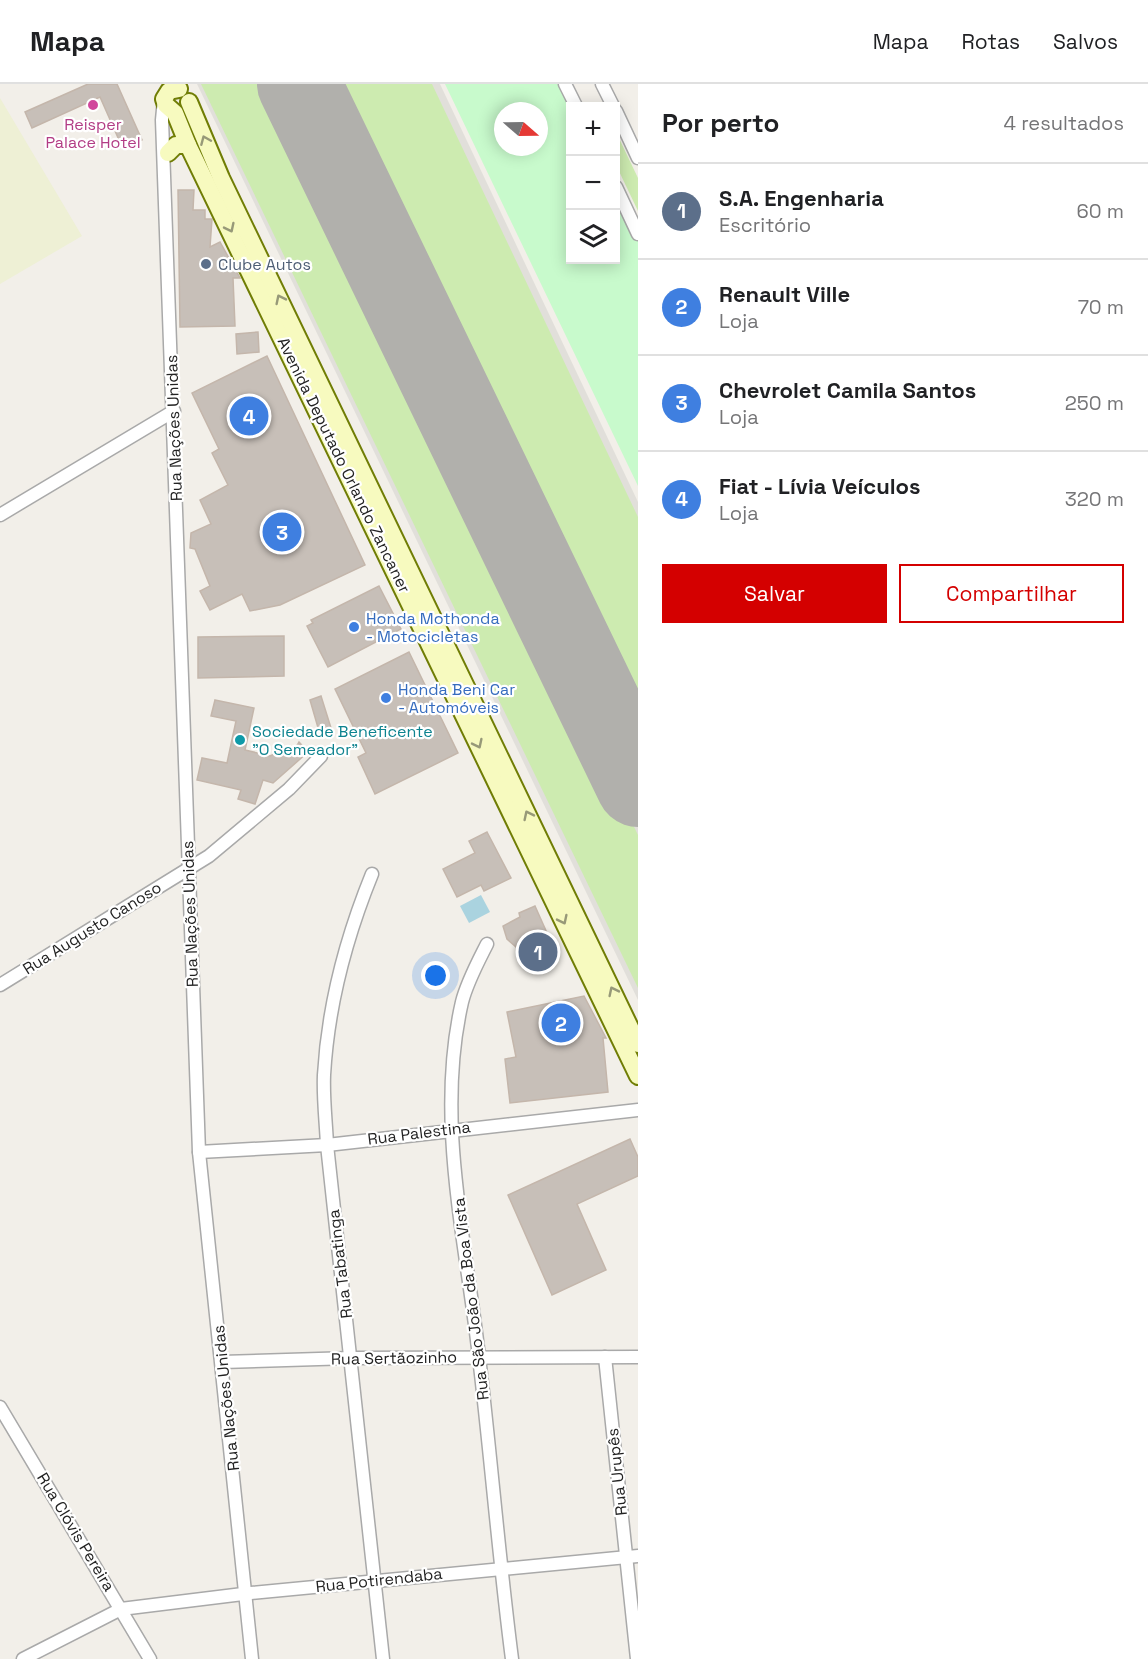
<!DOCTYPE html>
<html lang="pt">
<head>
<meta charset="utf-8">
<style>
  :root { --surface:#fff; --page:#f6f6f6; --text:#202124; --muted:#757577; --line:#e0e0e0; --accent:#d40000 }
  body { margin:0; font-family:"Space Grotesk",sans-serif; background:var(--page); color:var(--text) }
  .controls { position:absolute; right:18px; top:18px; display:grid; overflow:hidden; border-radius:0px; box-shadow:0 3px 15px #0003 }
  .controls button { width:54px; height:54px; display:grid; place-items:center; padding:0; border:0; border-bottom:2px solid var(--line); background:var(--surface); color:var(--text); font:30px sans-serif }
  .compass { position:absolute; left:494px; top:18px; width:54px; height:54px; border-radius:50%; background:var(--surface); box-shadow:0 3px 15px #0003; rotate:110deg }
  .you { position:absolute; left:436px; top:892px; width:21px; height:21px; margin:-15px; border:4px solid #fff; border-radius:50%; background:#1a73e8; box-shadow:0 0 0 9px #1a73e833 }
  .badge { display:grid; place-items:center; width:39px; height:39px; border-radius:50%; background:var(--accent); color:#fff; font-size:20px; font-weight:700 }
  .pin { position:absolute; translate:-50% -50%; border:3px solid #fff; box-shadow:0 2px 6px #0006 }
  .list { margin:0; padding:0; list-style:none }
  h2 { display:flex; justify-content:space-between; align-items:center; height:78px; margin:0; padding:0 24px; font-size:26px }
  h2 small { font-size:20px; font-weight:400; color:var(--muted) }
  .list li { display:grid; grid-template-columns:39px 1fr auto; gap:18px; align-items:center; box-sizing:border-box; height:96px; padding:0 24px; border-top:2px solid var(--line) }
  .list b { display:block; font-size:22px; white-space:nowrap }
  .list p { margin:0; font-size:20px; white-space:nowrap; color:var(--muted) }
  .list em { font-size:20px; font-style:normal; color:var(--muted) }
  .actions { display:flex; gap:12px; padding:18px 24px }
  .actions a { flex:1; padding:14px 0; border:2px solid var(--accent); border-radius:0px; text-align:center; font-size:21px; color:var(--accent) }
  .actions .main { background:var(--accent); color:#fff }
  .icon { flex:none; width:33px; height:33px; fill:none; stroke:currentColor; stroke-width:2; stroke-linecap:round; stroke-linejoin:round }
  .map { position:relative; flex:none; width:638px; height:1575px; overflow:hidden }
  header { display:flex; align-items:center; gap:36px; box-sizing:border-box; height:84px; padding:0 30px; background:var(--surface); border-bottom:2px solid var(--line) }
  header strong { font-size:28px }
  nav { display:flex; gap:33px; margin-inline-start:auto; font-size:21px }
  main { display:flex }
  aside { flex:1; background:var(--surface) }
  .map>svg:first-child { display:block }
  .airport { fill:#e1dfda }
  .farmland { fill:#eef0d5 }
  .grass { fill:#cdebb0 }
  .park { fill:#c8facc; fill-rule:evenodd }
  .water { fill:#aad3df }
  .lines { fill:none; stroke-linecap:round; stroke-linejoin:round }
  .runway { stroke:#b1b0ac; stroke-width:84 }
  .building { fill:#c7bfb8; stroke:#c4b6ab; stroke-width:1.5 }
  .minor-casing { stroke:#a9a9a9; stroke-width:15 }
  .secondary-casing { stroke:#707d05; stroke-width:20 }
  .minor { stroke:#fff; stroke-width:12 }
  .secondary { stroke:#f7fabf; stroke-width:16 }
  .oneway { stroke:#979978 }
  .hotel-dot { fill:#d1479c; stroke:#fff; stroke-width:2 }
  .service-dot { fill:#5c6f8a; stroke:#fff; stroke-width:2 }
  .shop-dot { fill:#3f7fe0; stroke:#fff; stroke-width:2 }
  .culture-dot { fill:#0f9aa8; stroke:#fff; stroke-width:2 }
  .labels { text-anchor:middle; dominant-baseline:central; stroke-width:4.5; stroke-linejoin:round; paint-order:stroke }
  .hotel-label { font-size:16px; fill:#b23c85; stroke:#fff }
  .service-label { font-size:16px; fill:#4e5e75; stroke:#fff; text-anchor:start }
  .street-label { font-size:16px; fill:#222; stroke:#fff }
  .shop-label { font-size:16px; fill:#366cbe; stroke:#fff; text-anchor:start }
  .culture-label { font-size:16px; fill:#0d838f; stroke:#fff; text-anchor:start }
</style>
</head>
<body>
<header>
<strong>Mapa</strong>
<nav><a>Mapa</a><a>Rotas</a><a>Salvos</a></nav>
</header>
<main>
<div class="map">
<svg width="638" height="1575" viewBox="0 0 638 1575">
  <rect width="100%" height="100%" fill="#f2efe9"/>
  <path class="airport" d="M197 0H440L638 418V916Z"/>
  <path class="farmland" d="M0 14 82 152 0 200Z"/>
  <g class="grass">
    <path d="M201 0H273L638 751V904Z"/>
    <path d="M323 0H432L638 433V654Z"/>
    <path d="M616 48 638 94V127L616 81Z"/>
  </g>
  <path class="park" d="M445 0H563L570 22V176H616V107L638 153V402ZM503 27H539V63H503Z"/>
  <path class="water" d="M481 811 490 828 469 839 460 822Z"/>
  <g class="lines">
    <path class="runway" d="M299 0 638 701"/>
  </g>
  <g class="building">
    <path d="M88 0H117L142 56 123 65 100 13 32 44 25 28Z"/>
    <path d="M178 106H194L193 126H205V135H212L210 163 220 158 240 194H233L235 242 180 243Z"/>
    <path d="M258 248 259 268 237 270 236 250Z"/>
    <path d="M267 272 365 481 280 521 250 527 242 510 210 526 200 507 210 502 195 465 190 464 191 449 211 440 200 416 228 401 212 369 219 365 192 309Z"/>
    <path d="M379 502 401 545 328 583 307 542 313 539 311 536Z"/>
    <path d="M284 552V592L198 594V553Z"/>
    <path d="M409 568 458 669 375 710 358 673 366 669 335 605Z"/>
    <path d="M321 612 331 644 319 647 310 616Z"/>
    <path d="M215 616 254 624 245 666 270 672 281 667 282 671 295 665 299 658 308 668 273 699 263 696 255 720 238 715 241 706 197 696 202 674 227 679 236 637 211 632Z"/>
    <path d="M487 748 511 794 484 807 481 801 457 813 443 785 475 769 469 757Z"/>
    <path d="M535 822 555 867 525 881 516 863 507 855 503 842 520 833 519 829Z"/>
    <path d="M584 912 606 954H603L608 1008 510 1019 505 975 516 973 507 928Z"/>
    <path d="M630 1055 638 1073V1092L577 1120 606 1186 552 1211 508 1111Z"/>
  </g>
  <g class="lines">
    <defs>
      <g id="minor">
        <path d="M565 0 576 22"/>
        <path d="M602 0 613 22"/>
        <path d="M164 15 162 36 199 1068 252 1575"/>
        <path d="M616 27 638 74"/>
        <path d="M616 103 638 150"/>
        <path d="M0 431 174 327"/>
        <path d="M372 790C346 854 328 921 324 991 323 1014 326 1038 327 1061L383 1575"/>
        <path d="M487 860C478 878 467 898 462 918 435 1035 466 1156 479 1273 491 1374 499 1475 512 1575"/>
        <path d="M0 901 209 772 289 705 321 672"/>
        <path d="M199 1068 327 1061 638 1026"/>
        <path d="M605 1273 637 1575"/>
        <path d="M222 1278 351 1274 638 1273"/>
        <path d="M0 1323 150 1575"/>
        <path d="M23 1575 121 1525 251 1509 638 1472"/>
      </g>
      <g id="secondary">
        <path d="M179 5 169 7 164 15 166 21 175 29 188 61 638 992"/>
        <path d="M189 18 221 94 638 960"/>
        <path d="M168 69 176 61H188"/>
      </g>
    </defs>
    <use href="#minor" class="minor-casing"/>
    <use href="#secondary" class="secondary-casing"/>
    <use href="#minor" class="minor"/>
    <use href="#secondary" class="secondary"/>
  </g>
  <defs><path id="oneway-chevron" d="M-2-3.5L2.5 0L-2 3.5" fill="none" stroke-width="1.6" stroke-linecap="round" stroke-linejoin="round" transform="scale(1.5)"/></defs>
  <g class="oneway">
    <use href="#oneway-chevron" transform="translate(205 56) rotate(-113)"/>
    <use href="#oneway-chevron" transform="translate(230 144) rotate(64)"/>
    <use href="#oneway-chevron" transform="translate(280 215) rotate(-116)"/>
    <use href="#oneway-chevron" transform="translate(478 660) rotate(64)"/>
    <use href="#oneway-chevron" transform="translate(528 731) rotate(-116)"/>
    <use href="#oneway-chevron" transform="translate(563 836) rotate(64)"/>
    <use href="#oneway-chevron" transform="translate(613 907) rotate(-116)"/>
  </g>
  <circle class="hotel-dot" cx="93" cy="21" r="6"/>
  <circle class="service-dot" cx="206" cy="180" r="6"/>
  <g class="shop-dot">
    <circle cx="354" cy="543" r="6"/>
    <circle cx="386" cy="614" r="6"/>
  </g>
  <circle class="culture-dot" cx="240" cy="656" r="6"/>
  <g class="labels">
    <g class="hotel-label">
      <text x="93" y="40">Reisper<tspan x="93" dy="18">Palace Hotel</tspan></text>
    </g>
    <g class="service-label">
      <text x="218" y="180">Clube Autos</text>
    </g>
    <g class="street-label">
      <text transform="translate(174 344) rotate(-92)">Rua Nações Unidas</text>
      <text transform="translate(344 381) rotate(64)">Avenida Deputado Orlando Zancaner</text>
      <text transform="translate(190 830) rotate(-92)">Rua Nações Unidas</text>
      <text transform="translate(92 844) rotate(-32)">Rua Augusto Canoso</text>
      <text transform="translate(419 1049) rotate(-7)">Rua Palestina</text>
      <text transform="translate(340 1180) rotate(-97)">Rua Tabatinga</text>
      <text transform="translate(471 1215) rotate(-97)">Rua São João da Boa Vista</text>
      <text transform="translate(394 1274) rotate(-1)">Rua Sertãozinho</text>
      <text transform="translate(226 1314) rotate(-96)">Rua Nações Unidas</text>
      <text transform="translate(617 1388) rotate(-96)">Rua Urupês</text>
      <text transform="translate(76 1448) rotate(59)">Rua Clóvis Pereira</text>
      <text transform="translate(379 1496) rotate(-6)">Rua Potirendaba</text>
    </g>
    <g class="shop-label">
      <text x="366" y="534">Honda Mothonda<tspan x="366" dy="18">- Motocicletas</tspan></text>
      <text x="398" y="605">Honda Beni Car<tspan x="398" dy="18">- Automóveis</tspan></text>
    </g>
    <g class="culture-label">
      <text x="252" y="647">Sociedade Beneficente<tspan x="252" dy="18">"O Semeador"</tspan></text>
    </g>
  </g>
</svg>
<div class="controls">
<button>+</button>
<button>−</button>
<button><svg class="icon" aria-label="layers" viewBox="0 0 24 24"><path d="M12 4l9 5-9 5-9-5zM3 14l9 5 9-5"/></svg></button>
</div>
<svg class="compass" viewBox="-18 -18 36 36"><path d="M0-13l5 13h-10z" fill="#e53935"/><path d="M0 13l5-13h-10z" fill="#757577"/></svg>
<div class="you"></div>
<div class="pin badge" style="left:538px;top:868px;background:#5c6f8a">1</div>
<div class="pin badge" style="left:561px;top:939px;background:#3f7fe0">2</div>
<div class="pin badge" style="left:282px;top:448px;background:#3f7fe0">3</div>
<div class="pin badge" style="left:249px;top:332px;background:#3f7fe0">4</div>
</div>
<aside>
<h2>Por perto<small>4 resultados</small></h2>
<ul class="list">
<li><span class="badge" style="background:#5c6f8a">1</span><div><b>S.A. Engenharia</b><p>Escritório</p></div><em>60 m</em></li>
<li><span class="badge" style="background:#3f7fe0">2</span><div><b>Renault Ville</b><p>Loja</p></div><em>70 m</em></li>
<li><span class="badge" style="background:#3f7fe0">3</span><div><b>Chevrolet Camila Santos</b><p>Loja</p></div><em>250 m</em></li>
<li><span class="badge" style="background:#3f7fe0">4</span><div><b>Fiat - Lívia Veículos</b><p>Loja</p></div><em>320 m</em></li>
</ul>
<div class="actions"><a class="main">Salvar</a><a>Compartilhar</a></div>
</aside>
</main>
</body>
</html>
